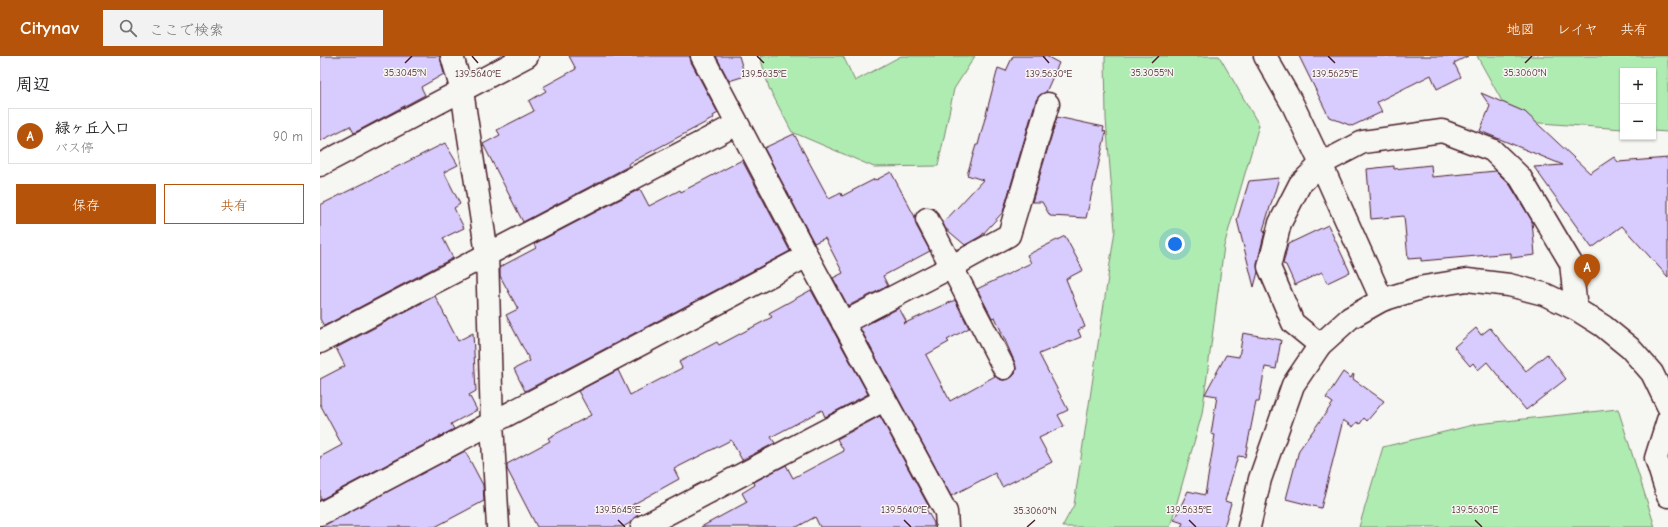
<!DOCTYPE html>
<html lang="ja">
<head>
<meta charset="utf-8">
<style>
  :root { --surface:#fff; --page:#f2f2f2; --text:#202124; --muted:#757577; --line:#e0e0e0; --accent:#b45309 }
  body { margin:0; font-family:"Comic Neue","Klee One",sans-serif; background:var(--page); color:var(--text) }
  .controls { position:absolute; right:12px; top:12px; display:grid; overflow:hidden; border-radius:0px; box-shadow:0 1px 3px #0004 }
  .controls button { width:36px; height:36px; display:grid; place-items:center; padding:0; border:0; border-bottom:1px solid var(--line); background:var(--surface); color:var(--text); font:20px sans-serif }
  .you { position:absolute; left:855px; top:188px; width:14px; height:14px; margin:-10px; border:3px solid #fff; border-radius:50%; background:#1a73e8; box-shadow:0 0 0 6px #1a73e833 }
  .badge { display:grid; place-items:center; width:26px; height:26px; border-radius:50%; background:var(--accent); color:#fff; font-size:13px; font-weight:700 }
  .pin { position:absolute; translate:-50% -33px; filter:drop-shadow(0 1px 2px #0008) }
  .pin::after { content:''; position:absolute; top:21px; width:14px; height:12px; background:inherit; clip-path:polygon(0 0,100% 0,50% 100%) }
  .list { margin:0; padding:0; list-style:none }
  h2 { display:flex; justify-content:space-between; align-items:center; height:52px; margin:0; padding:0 16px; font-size:17px }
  h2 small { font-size:13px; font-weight:400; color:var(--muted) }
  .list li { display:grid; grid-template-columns:26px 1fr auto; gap:12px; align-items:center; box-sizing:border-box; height:56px; margin:0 8px 8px; padding:0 8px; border:1px solid var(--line); border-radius:0px }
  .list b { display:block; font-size:15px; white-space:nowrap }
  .list p { margin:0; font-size:13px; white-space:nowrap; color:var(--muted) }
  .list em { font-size:13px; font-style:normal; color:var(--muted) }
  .actions { display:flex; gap:8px; padding:12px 16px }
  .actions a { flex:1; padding:9px 0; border:1px solid var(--accent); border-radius:0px; text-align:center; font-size:14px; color:var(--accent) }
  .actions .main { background:var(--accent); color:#fff }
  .icon { flex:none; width:22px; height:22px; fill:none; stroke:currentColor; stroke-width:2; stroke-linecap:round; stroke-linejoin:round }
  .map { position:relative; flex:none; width:1348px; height:471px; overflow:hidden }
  header { display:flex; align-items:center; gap:24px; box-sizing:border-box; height:56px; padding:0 20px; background:var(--accent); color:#fff }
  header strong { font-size:19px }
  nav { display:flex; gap:22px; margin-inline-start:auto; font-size:14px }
  .search { width:280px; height:36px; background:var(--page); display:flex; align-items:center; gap:10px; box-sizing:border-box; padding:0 14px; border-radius:0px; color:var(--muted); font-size:15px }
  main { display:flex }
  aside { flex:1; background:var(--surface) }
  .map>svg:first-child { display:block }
  .green { fill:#afecb2; stroke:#7c866e }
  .building { fill:#d8cbfd; stroke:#4a1f2b }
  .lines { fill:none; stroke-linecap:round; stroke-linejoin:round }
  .minor-casing { stroke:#4a1f2b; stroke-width:25 }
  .minor { stroke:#f6f6f2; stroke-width:22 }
  .ticks { fill:none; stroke:#4a1f2b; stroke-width:1.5 }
  .ticks-label { font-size:10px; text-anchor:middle; fill:#4a1f2b; stroke:#f6f6f2; stroke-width:3; stroke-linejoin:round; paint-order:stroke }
</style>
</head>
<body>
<header>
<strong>Citynav</strong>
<div class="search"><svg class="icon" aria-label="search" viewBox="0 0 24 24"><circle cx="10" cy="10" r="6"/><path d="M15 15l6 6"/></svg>ここで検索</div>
<nav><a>地図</a><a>レイヤ</a><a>共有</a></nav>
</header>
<main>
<aside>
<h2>周辺<small></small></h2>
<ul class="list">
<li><span class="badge">A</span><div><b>緑ヶ丘入口</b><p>バス停</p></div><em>90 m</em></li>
</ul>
<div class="actions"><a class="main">保存</a><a>共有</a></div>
</aside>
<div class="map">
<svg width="1348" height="471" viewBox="0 0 1348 471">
  <rect width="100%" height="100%" fill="#f6f6f2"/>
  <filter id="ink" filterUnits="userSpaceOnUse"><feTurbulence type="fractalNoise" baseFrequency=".025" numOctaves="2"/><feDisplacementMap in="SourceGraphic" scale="8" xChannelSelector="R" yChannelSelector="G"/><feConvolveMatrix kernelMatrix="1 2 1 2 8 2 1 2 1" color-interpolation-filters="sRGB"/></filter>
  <g filter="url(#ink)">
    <g class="green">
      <path d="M440 0H523L535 25 581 0H655L634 33 618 110 554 111 472 76 449 32Z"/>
      <path d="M785 0H899L939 69 904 190 882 358 850 471H742L754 449 795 174 786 63Z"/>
      <path d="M1157 0H1348V76L1333 75V15H1303V73L1193 65Z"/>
      <path d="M1298 353 1335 471H1039L1063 391 1157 368Z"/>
    </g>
    <g class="building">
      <path d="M0 0H120L124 18 101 31 105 39 92 46 34 77 30 70 0 85Z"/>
      <path d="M249 0H370L371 6 398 57 393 60 394 62 308 108 309 110 203 166 163 88 180 79 177 74 214 55 209 45 226 35 223 31 256 13Z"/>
      <path d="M396 0H419L425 20 409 25Z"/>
      <path d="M693 0H726L739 7 726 36 720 39 716 44 683 156 661 180 645 189 625 172 623 167 663 124 647 119 656 89H658L678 12 686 15Z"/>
      <path d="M979 0H1148L1134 7 1141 21 1117 33 1111 19 1057 46 1062 56 1032 70 1009 61Z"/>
      <path d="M1161 37 1205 56 1270 117 1294 101 1298 106 1348 102V221L1302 170 1272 192 1214 111 1243 109 1160 75 1170 50Z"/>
      <path d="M737 61 784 71 783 75 786 76 766 162 730 160 722 146H712Z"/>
      <path d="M474 78 509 143 521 137 522 140 555 123 556 124 571 116 595 161 596 169 610 195 563 220 568 230 528 250 513 222 523 217 505 182 494 187 444 92Z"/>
      <path d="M125 87 138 109 124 116 140 148 134 152 144 172 123 182 133 202 4 270 0 263V149Z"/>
      <path d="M422 104 470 195 205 335 194 313 210 305 186 259 198 253 180 220V211L216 192 214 188 320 133 329 150 360 134 361 136Z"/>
      <path d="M1111 109 1112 121 1176 115 1190 129 1212 165 1215 199 1191 202V197L1101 205V202L1088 203 1084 160 1051 163 1047 113 1074 110V113Z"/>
      <path d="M959 122 943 174 945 175 937 208 938 216 934 231 917 164 929 125Z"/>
      <path d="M1008 169 1030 216 1007 227 1002 216 975 229 966 209 963 208 968 188Z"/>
      <path d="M745 180 763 214 746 223 765 271 758 274 761 281 719 298 748 354 738 359 744 370 719 382 732 406 682 431 675 417 631 440 540 272 579 252 586 265 583 268 635 244 649 272 627 284 629 286 606 299 630 345 675 320 683 324 689 323 695 318 696 313 695 307 675 261 672 262 657 233 711 207 707 199Z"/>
      <path d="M491 234 548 338 505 361 502 354 451 381 455 387 422 404 411 384 354 413 359 423 312 449 318 459 312 464 310 467 303 471H217L187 413V408L230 385 228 382 271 359 258 335 298 314 310 339 362 312 359 306 397 286 399 289 452 261 449 257Z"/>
      <path d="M115 240 138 285 153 277 156 335 149 339 157 354 131 368 134 373 0 444V401L22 389 0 348V323L25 310 16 292Z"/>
      <path d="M1156 272 1161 279 1170 272 1206 315 1227 298 1246 323 1206 354 1167 306 1158 314 1153 307 1150 310 1134 291Z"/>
      <path d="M923 277 961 284 956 313 945 311 939 346H936L925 401 918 400 905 445 911 447 904 471H861L863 467 854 464 868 435 885 439 895 379 891 378 897 340 885 338 906 299 919 301Z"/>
      <path d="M1023 316 1031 322 1033 318 1034 319 1033 323 1064 345 1047 365 1044 362 1040 368 1037 366 1033 371 1023 364 1001 452 966 443 979 394 1013 347 1006 342Z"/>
      <path d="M560 360 609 451 606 453 614 467V471H500L495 461 477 471H381L427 446 422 437 435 429 434 426 466 409 473 422 524 395 517 383Z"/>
      <path d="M145 395 163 429 164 445 115 471H0Z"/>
    </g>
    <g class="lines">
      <defs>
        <g id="minor">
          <path d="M132 0 142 35 167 198 172 367 178 471"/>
          <path d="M382 0 487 200 626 456 627 471"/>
          <path d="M945 0 973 49 1001 108 1062 244"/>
          <path d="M0 109 207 0"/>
          <path d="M607 163 684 312"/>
          <path d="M523 267 631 211 689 179 728 48"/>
          <path d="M0 286 417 68"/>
          <path d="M1000 289 973 267 949 211 960 167 980 128 1001 108 1043 86 1122 75 1172 94 1200 121 1251 207 1256 253"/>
          <path d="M1348 364 1336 402 1348 440"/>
          <path d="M0 458 487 200"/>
          <path d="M322 471 564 344"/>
          <path d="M929 471 940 423 973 329 1000 289 1030 262 1062 244 1104 231 1147 224 1189 229 1224 238 1256 253 1283 270 1310 292 1332 317 1348 350"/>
        </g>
      </defs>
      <use href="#minor" class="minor-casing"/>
      <use href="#minor" class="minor"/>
    </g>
  </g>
  <path class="ticks" d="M152 0 158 7M437 0 444 7M723 0 729 7M1008 0 1015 7M85 7 92 0M832 7 839 0M1205 7 1212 0M298 464 305 471M584 464 591 471M869 464 876 471M1155 464 1162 471M707 471 715 464"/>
  <g class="ticks-label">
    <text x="85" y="20">35.3045°N</text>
    <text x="832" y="20">35.3055°N</text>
    <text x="1205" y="20">35.3060°N</text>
    <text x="158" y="21">139.5640°E</text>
    <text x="444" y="21">139.5635°E</text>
    <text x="729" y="21">139.5630°E</text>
    <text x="1015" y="21">139.5625°E</text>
    <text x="298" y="457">139.5645°E</text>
    <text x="584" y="457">139.5640°E</text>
    <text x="869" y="457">139.5635°E</text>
    <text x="1155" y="457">139.5630°E</text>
    <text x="715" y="458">35.3060°N</text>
  </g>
</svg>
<div class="controls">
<button>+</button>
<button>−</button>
</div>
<div class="you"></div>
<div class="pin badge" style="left:1267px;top:231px">A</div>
</div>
</main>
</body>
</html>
